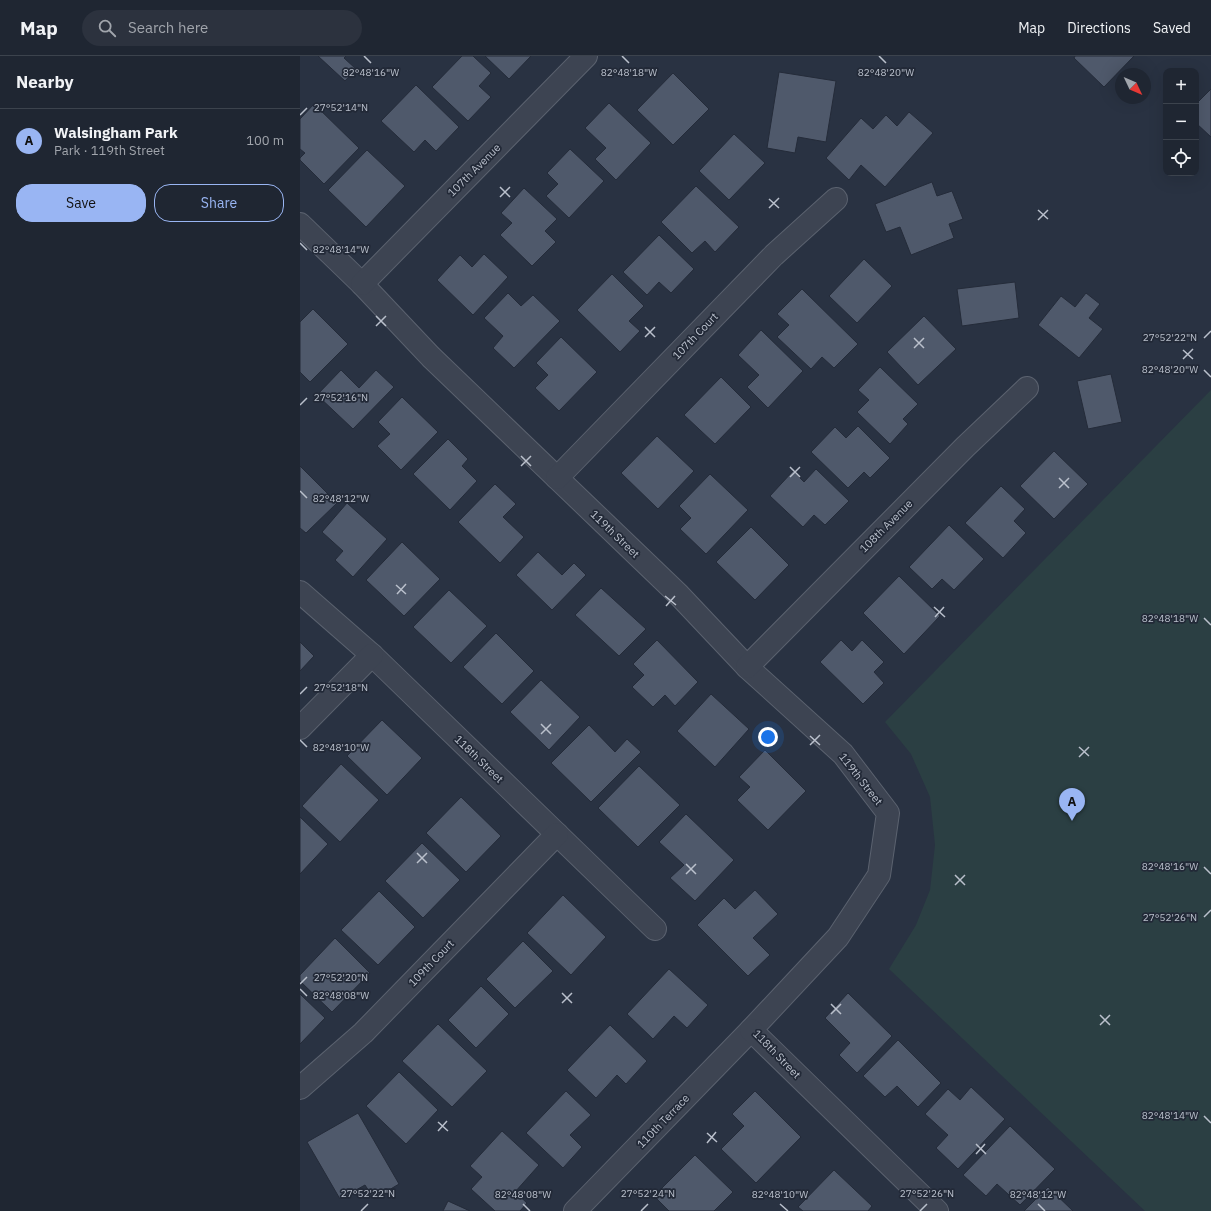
<!DOCTYPE html>
<html lang="en">
<head>
<meta charset="utf-8">
<style>
  :root { --surface:#1f2632; --page:#2c323e; --text:#f1f3f6; --muted:#a1a5ac; --line:#3c434d; --accent:#99b5f3 }
  body { margin:0; font-family:"IBM Plex Sans",sans-serif; background:var(--page); color:var(--text) }
  .controls { position:absolute; right:12px; top:12px; display:grid; overflow:hidden; border-radius:8px; box-shadow:0 4px 16px #0002 }
  .controls button { width:36px; height:36px; display:grid; place-items:center; padding:0; border:0; border-bottom:1px solid var(--line); background:var(--surface); color:var(--text); font:20px sans-serif }
  .compass { position:absolute; left:815px; top:12px; width:36px; height:36px; border-radius:50%; background:var(--surface); box-shadow:0 4px 16px #0002; rotate:134deg }
  .you { position:absolute; left:468px; top:681px; width:14px; height:14px; margin:-10px; border:3px solid #fff; border-radius:50%; background:#1a73e8; box-shadow:0 0 0 6px #1a73e833 }
  .badge { display:grid; place-items:center; width:26px; height:26px; border-radius:50%; background:var(--accent); color:#111; font-size:13px; font-weight:700 }
  .pin { position:absolute; translate:-50% -33px; filter:drop-shadow(0 1px 2px #0008) }
  .pin::after { content:''; position:absolute; top:21px; width:14px; height:12px; background:inherit; clip-path:polygon(0 0,100% 0,50% 100%) }
  .list { margin:0; padding:0; list-style:none }
  h2 { display:flex; justify-content:space-between; align-items:center; height:52px; margin:0; padding:0 16px; font-size:17px }
  h2 small { font-size:13px; font-weight:400; color:var(--muted) }
  .list li { display:grid; grid-template-columns:26px 1fr auto; gap:12px; align-items:center; box-sizing:border-box; height:64px; padding:0 16px; border-top:1px solid var(--line) }
  .list b { display:block; font-size:15px; white-space:nowrap }
  .list p { margin:0; font-size:13px; white-space:nowrap; color:var(--muted) }
  .list em { font-size:13px; font-style:normal; color:var(--muted) }
  .actions { display:flex; gap:8px; padding:12px 16px }
  .actions a { flex:1; padding:9px 0; border:1px solid var(--accent); border-radius:16px; text-align:center; font-size:14px; color:var(--accent) }
  .actions .main { background:var(--accent); color:#111 }
  .icon { flex:none; width:22px; height:22px; fill:none; stroke:currentColor; stroke-width:2; stroke-linecap:round; stroke-linejoin:round }
  .map { position:relative; flex:none; width:911px; height:1155px; overflow:hidden }
  header { display:flex; align-items:center; gap:24px; box-sizing:border-box; height:56px; padding:0 20px; background:var(--surface); border-bottom:1px solid var(--line) }
  header strong { font-size:19px }
  nav { display:flex; gap:22px; margin-inline-start:auto; font-size:14px }
  .search { width:280px; height:36px; background:var(--page); display:flex; align-items:center; gap:10px; box-sizing:border-box; padding:0 14px; border-radius:22px; color:var(--muted); font-size:15px }
  main { display:flex }
  aside { flex:1; background:var(--surface) }
  .map>svg:first-child { display:block }
  .green { fill:#2b3f43 }
  .building { fill:#4f596b; stroke:#242b39 }
  .lines { fill:none; stroke-linecap:round; stroke-linejoin:round }
  .street-casing { stroke:#5b626f; stroke-width:24 }
  .street { stroke:#3d4452; stroke-width:22 }
  .ticks { fill:none; stroke:#bac0cc; stroke-width:1.5 }
  .labels { text-anchor:middle; dominant-baseline:central; stroke-width:3.5; stroke-linejoin:round; paint-order:stroke }
  .street-label { font-size:11px; fill:#bac0cc; stroke:#222937 }
  .ticks-label { font-size:10px; text-anchor:middle; fill:#bac0cc; stroke:#222937; stroke-width:3.5; stroke-linejoin:round; paint-order:stroke }
</style>
</head>
<body>
<header>
<strong>Map</strong>
<div class="search"><svg class="icon" aria-label="search" viewBox="0 0 24 24"><circle cx="10" cy="10" r="6"/><path d="M15 15l6 6"/></svg>Search here</div>
<nav><a>Map</a><a>Directions</a><a>Saved</a></nav>
</header>
<main>
<aside>
<h2>Nearby<small></small></h2>
<ul class="list">
<li><span class="badge">A</span><div><b>Walsingham Park</b><p>Park · 119th Street</p></div><em>100 m</em></li>
</ul>
<div class="actions"><a class="main">Save</a><a>Share</a></div>
</aside>
<div class="map">
<svg width="911" height="1155" viewBox="0 0 911 1155">
  <rect width="100%" height="100%" fill="#293242"/>
  <path class="green" d="M911 334V1155H845L589 913 616 869 630 834 635 789 630 741 611 698 585 666Z"/>
  <g class="building">
    <path d="M18 0H46L44 2 56 13 45 25Z"/>
    <path d="M162 0H173L191 17 179 30 191 41 168 65 132 31Z"/>
    <path d="M185 0H231L209 23Z"/>
    <path d="M775 0H834L804 31 774 2Z"/>
    <path d="M479 16 536 25 526 86 498 81 495 97 467 92Z"/>
    <path d="M373 17 409 53 373 89 337 54Z"/>
    <path d="M116 29 159 71 136 95 125 84 114 96 81 65Z"/>
    <path d="M911 33V81L896 67V48Z"/>
    <path d="M309 47 351 87 316 124 295 103 306 92 285 72Z"/>
    <path d="M14 48 59 92 24 128 0 104V102L5 97 0 93V63Z"/>
    <path d="M609 56 633 77 585 131 561 109 549 124 526 102 561 62 573 73 586 59 597 70Z"/>
    <path d="M434 78 465 107 429 144 399 115Z"/>
    <path d="M270 93 304 125 269 162 246 140 258 128 247 117Z"/>
    <path d="M67 94 105 130 66 171 28 134Z"/>
    <path d="M632 126 637 140 652 135 663 163 649 168 654 182 611 199 600 171 586 176 575 148Z"/>
    <path d="M396 130 439 171 415 196 405 185 392 197 361 166Z"/>
    <path d="M224 132 257 163 245 175 256 186 232 210 200 179 212 167 201 157Z"/>
    <path d="M359 179 394 213 371 237 359 226 347 239 323 216Z"/>
    <path d="M184 198 208 221 173 259 137 224 160 199 172 211Z"/>
    <path d="M564 203 592 230 557 267 529 240Z"/>
    <path d="M312 218 344 250 329 265 340 275 320 296 277 254Z"/>
    <path d="M715 226 719 262 662 270 657 233Z"/>
    <path d="M502 233 558 288 534 312 522 301 511 313 477 281 489 269 477 258Z"/>
    <path d="M208 237 221 250 233 239 260 265 214 312 193 292 203 280 184 262Z"/>
    <path d="M786 237 800 248 789 262 803 273 779 302 738 269 761 240 775 251Z"/>
    <path d="M13 253 48 288 10 326 0 316V266Z"/>
    <path d="M624 260 656 293 618 329 587 296Z"/>
    <path d="M461 274 503 315 468 352 447 331 459 319 438 299Z"/>
    <path d="M261 281 297 316 259 355 235 332 248 319 236 307Z"/>
    <path d="M580 311 618 348 603 363 608 368 590 388 557 356 569 344 558 334Z"/>
    <path d="M41 314 59 332 76 314 94 331 53 373 17 339Z"/>
    <path d="M811 318 822 366 788 373 777 325Z"/>
    <path d="M421 321 451 351 415 388 384 359Z"/>
    <path d="M102 341 138 376 101 414 77 390 90 378 78 366Z"/>
    <path d="M558 370 590 402 570 422 564 416 548 432 511 396 535 371 546 382Z"/>
    <path d="M357 380 394 415 358 453 321 417Z"/>
    <path d="M148 383 168 403 162 410 177 425 150 454 113 418Z"/>
    <path d="M754 395 788 428 754 463 720 430Z"/>
    <path d="M0 410 37 447 6 477 0 472Z"/>
    <path d="M516 413 549 445 525 469 514 459 503 471 470 440 493 415 504 426Z"/>
    <path d="M410 418 448 454 406 498 380 473 391 462 379 450Z"/>
    <path d="M195 428 216 448 203 461 224 481 200 507 158 466Z"/>
    <path d="M701 430 725 453 714 465 726 477 703 502 665 467Z"/>
    <path d="M47 447 87 483 53 521 35 504 43 495 22 476Z"/>
    <path d="M649 469 684 503 654 534 642 523 632 533 609 511Z"/>
    <path d="M451 471 489 509 455 544 416 506Z"/>
    <path d="M102 486 140 523 104 560 66 524Z"/>
    <path d="M238 496 262 519 274 507 286 519 252 554 216 519Z"/>
    <path d="M599 520 640 560 604 598 563 557Z"/>
    <path d="M301 532 346 573 319 600 275 559Z"/>
    <path d="M149 534 187 570 151 607 113 571Z"/>
    <path d="M196 577 234 615 202 648 163 611Z"/>
    <path d="M357 584 398 626 375 650 365 639 353 651 332 631 344 619 333 608Z"/>
    <path d="M541 584 552 595 562 584 584 606 574 616 584 627 563 648 520 606Z"/>
    <path d="M0 586 14 600 0 615Z"/>
    <path d="M241 624 280 661 249 694 210 656Z"/>
    <path d="M411 638 449 673 415 711 377 675Z"/>
    <path d="M82 664 122 702 87 739 47 700Z"/>
    <path d="M289 669 315 696 327 683 341 696 291 746 251 707Z"/>
    <path d="M465 694 506 735 468 774 437 744 450 731 439 721Z"/>
    <path d="M41 708 79 744 40 786 2 750Z"/>
    <path d="M339 710 380 749 338 791 298 752Z"/>
    <path d="M161 741 201 780 166 816 126 777Z"/>
    <path d="M386 758 434 804 395 845 370 822 384 809 359 786Z"/>
    <path d="M0 761 28 788 0 818Z"/>
    <path d="M122 787 160 824 123 862 85 825Z"/>
    <path d="M455 834 478 858 453 882 470 899 448 920 397 869 424 842 435 853Z"/>
    <path d="M79 835 115 871 78 909 41 874Z"/>
    <path d="M263 839 306 881 271 919 227 877Z"/>
    <path d="M35 882 70 917 32 956 0 925V919Z"/>
    <path d="M223 885 253 915 215 952 186 923Z"/>
    <path d="M369 913 408 949 387 972 374 960 353 983 327 958Z"/>
    <path d="M181 930 209 958 176 992 148 964Z"/>
    <path d="M548 937 592 980 557 1017 539 999 550 987 525 962Z"/>
    <path d="M0 938 25 962 0 988Z"/>
    <path d="M138 968 187 1015 152 1051 102 1005Z"/>
    <path d="M310 969 347 1005 326 1028 317 1019 296 1042 267 1014Z"/>
    <path d="M598 984 641 1027 618 1051 597 1030 585 1041 563 1020Z"/>
    <path d="M99 1016 138 1054 106 1088 66 1050Z"/>
    <path d="M671 1031 705 1063 658 1113 636 1092 648 1079 625 1058 648 1033 660 1044Z"/>
    <path d="M266 1035 291 1059 270 1079 282 1091 263 1112 226 1077Z"/>
    <path d="M455 1035 501 1081 456 1127 421 1093 444 1070 432 1058Z"/>
    <path d="M58 1057 99 1128 74 1143 65 1129 40 1143 7 1086Z"/>
    <path d="M710 1070 755 1113 720 1149 697 1128 686 1140 663 1119Z"/>
    <path d="M202 1075 239 1109 215 1136 227 1147 220 1155H195L171 1133 182 1121 170 1110Z"/>
    <path d="M395 1099 433 1136 414 1155H369L354 1140Z"/>
    <path d="M534 1114 572 1150 568 1155H503L498 1151Z"/>
    <path d="M748 1131 773 1155H724Z"/>
    <path d="M148 1145 170 1155H143Z"/>
  </g>
  <g class="lines">
    <defs>
      <g id="street">
        <path d="M0 168 62 228 131 301 379 539 447 611 543 698 588 757 579 819 538 881 451 974 275 1155"/>
        <path d="M62 228 286 0"/>
        <path d="M257 422 474 199 536 143"/>
        <path d="M0 536 72 599 355 873"/>
        <path d="M447 611 665 391 727 332"/>
        <path d="M0 672 72 599"/>
        <path d="M451 974 637 1155"/>
        <path d="M0 1032 63 977 257 778"/>
      </g>
    </defs>
    <use href="#street" class="street-casing"/>
    <use href="#street" class="street"/>
  </g>
  <path class="ticks" d="M64 0 71 7M322 0 329 7M579 0 586 7M0 59 7 52M200 131 210 141M200 141 210 131M469 143 479 152M469 152 479 142M738 154 748 163M738 164 748 154M0 187 7 194M76 260 86 270M76 270 86 260M345 271 355 281M345 281 355 271M614 282 624 292M904 282 911 275M614 292 624 282M883 294 893 303M883 303 893 293M904 314 911 321M0 349 7 342M221 400 231 410M221 410 231 400M490 411 500 421M490 421 500 411M759 422 769 432M759 432 769 422M0 435 7 442M96 529 106 538M97 538 106 528M365 540 376 549M366 550 375 540M634 551 645 561M635 561 644 551M904 562 911 569M0 638 7 631M241 668 251 678M241 678 251 668M510 680 520 689M0 684 7 691M510 689 520 679M779 691 789 700M779 701 789 691M117 797 127 807M117 807 127 797M386 808 396 818M904 811 911 818M386 818 396 808M655 819 665 829M655 829 665 819M904 861 911 854M0 928 7 921M0 933 7 940M262 937 272 947M262 947 272 937M531 948 541 958M531 958 541 948M800 959 810 969M800 969 810 959M904 1060 911 1067M138 1066 148 1075M138 1075 147 1065M407 1077 417 1086M407 1087 416 1076M676 1088 686 1098M676 1098 685 1088M223 1148 230 1155M480 1148 488 1155M738 1148 745 1155M61 1155 68 1148M341 1155 348 1148M620 1155 627 1148"/>
  <g class="labels">
    <g class="street-label">
      <text transform="translate(174 114) rotate(-45)">107th Avenue</text>
      <text transform="translate(395 280) rotate(-46)">107th Court</text>
      <text transform="translate(586 470) rotate(-45)">108th Avenue</text>
      <text transform="translate(315 478) rotate(44)">119th Street</text>
      <text transform="translate(179 703) rotate(44)">118th Street</text>
      <text transform="translate(561 723) rotate(52)">119th Street</text>
      <text transform="translate(131 907) rotate(-46)">109th Court</text>
      <text transform="translate(477 998) rotate(46)">118th Street</text>
      <text transform="translate(363 1065) rotate(-46)">110th Terrace</text>
    </g>
  </g>
  <g class="ticks-label">
    <text x="586" y="20">82°48'20"W</text>
    <text x="71" y="20">82°48'16"W</text>
    <text x="329" y="20">82°48'18"W</text>
    <text x="41" y="55">27°52'14"N</text>
    <text x="41" y="197">82°48'14"W</text>
    <text x="870" y="285">27°52'22"N</text>
    <text x="870" y="317">82°48'20"W</text>
    <text x="41" y="345">27°52'16"N</text>
    <text x="41" y="446">82°48'12"W</text>
    <text x="870" y="566">82°48'18"W</text>
    <text x="41" y="635">27°52'18"N</text>
    <text x="41" y="695">82°48'10"W</text>
    <text x="870" y="814">82°48'16"W</text>
    <text x="870" y="865">27°52'26"N</text>
    <text x="41" y="925">27°52'20"N</text>
    <text x="41" y="943">82°48'08"W</text>
    <text x="870" y="1063">82°48'14"W</text>
    <text x="68" y="1141">27°52'22"N</text>
    <text x="348" y="1141">27°52'24"N</text>
    <text x="627" y="1141">27°52'26"N</text>
    <text x="223" y="1142">82°48'08"W</text>
    <text x="480" y="1142">82°48'10"W</text>
    <text x="738" y="1142">82°48'12"W</text>
  </g>
</svg>
<div class="controls">
<button>+</button>
<button>−</button>
<button><svg class="icon" aria-label="locate" viewBox="0 0 24 24"><circle cx="12" cy="12" r="6"/><path d="M12 2v4M12 18v4M2 12h4M18 12h4"/></svg></button>
</div>
<svg class="compass" viewBox="-18 -18 36 36"><path d="M0-13l5 13h-10z" fill="#e53935"/><path d="M0 13l5-13h-10z" fill="#a1a5ac"/></svg>
<div class="you"></div>
<div class="pin badge" style="left:772px;top:765px">A</div>
</div>
</main>
</body>
</html>
